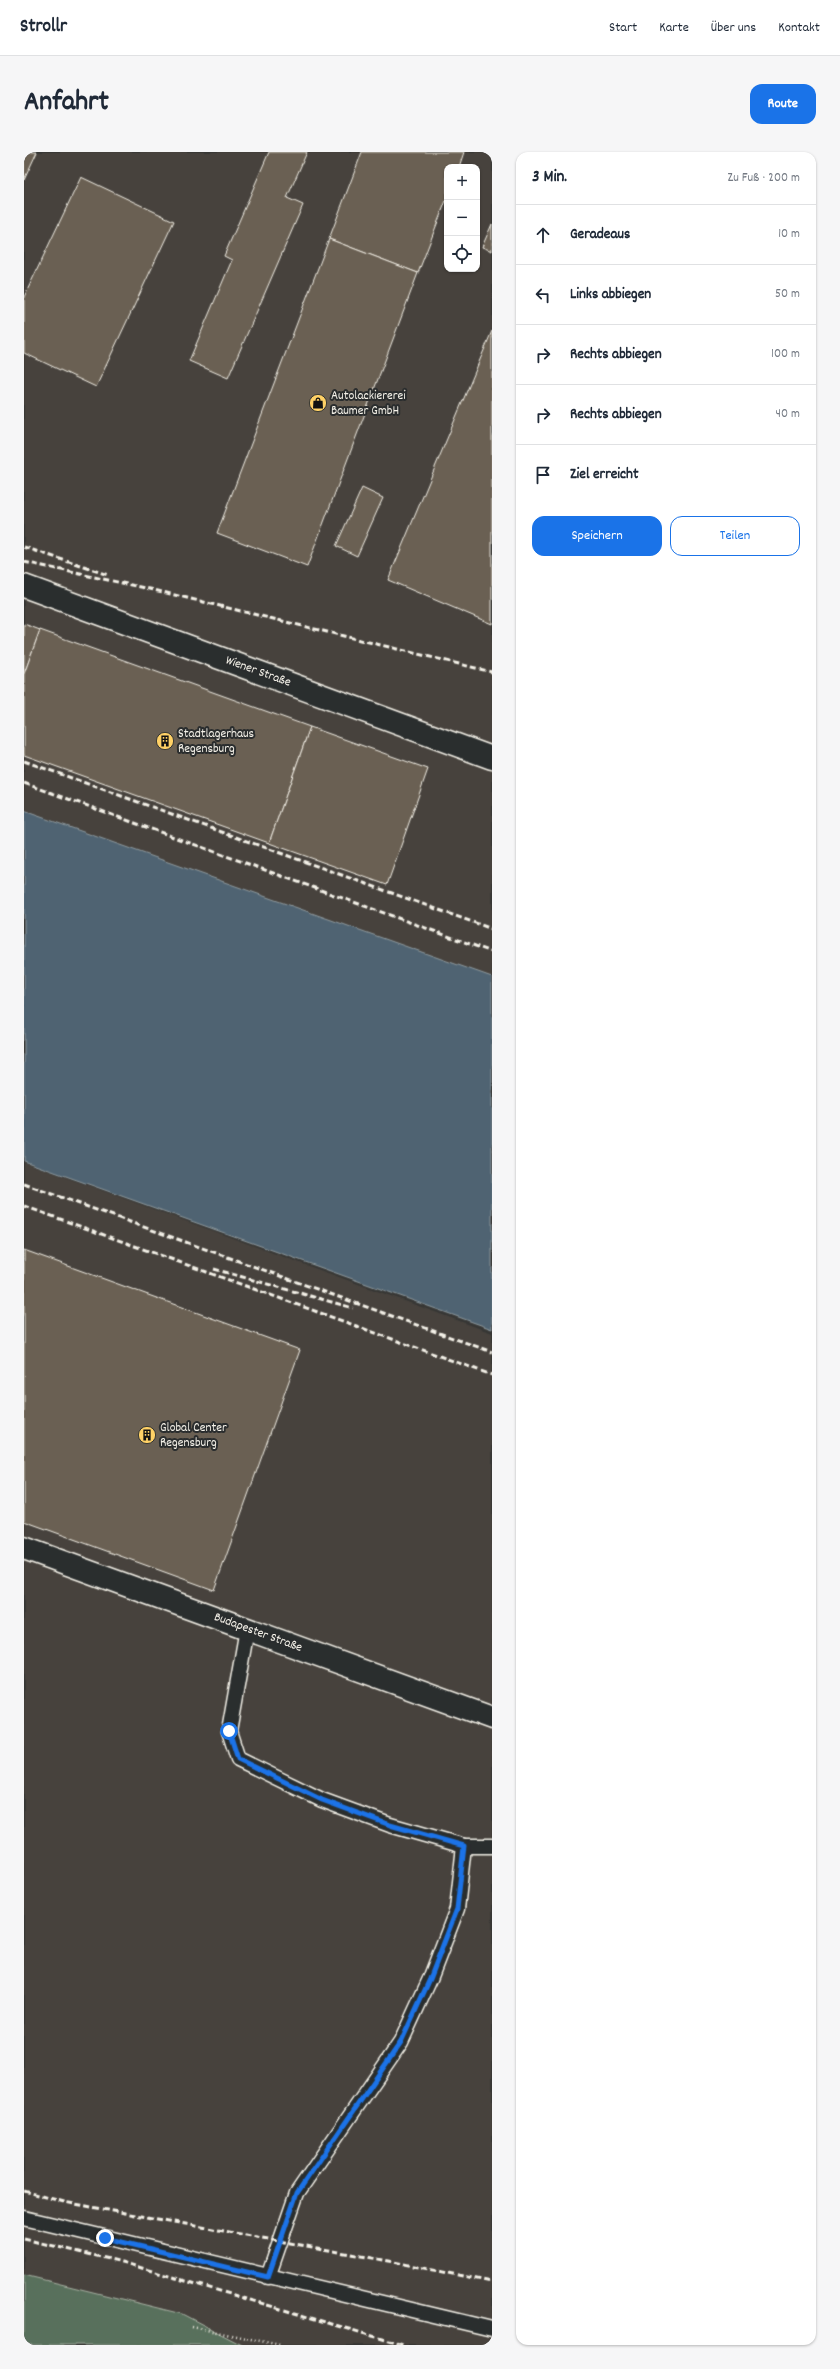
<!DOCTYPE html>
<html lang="de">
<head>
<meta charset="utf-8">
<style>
  :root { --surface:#fff; --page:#f6f6f7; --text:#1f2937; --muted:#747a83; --line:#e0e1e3; --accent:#1a73e8 }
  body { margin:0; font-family:Dekko,sans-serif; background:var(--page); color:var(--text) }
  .controls { position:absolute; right:12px; top:12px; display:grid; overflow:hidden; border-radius:8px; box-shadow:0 1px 3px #0004 }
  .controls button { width:36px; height:36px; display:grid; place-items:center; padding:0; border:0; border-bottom:1px solid var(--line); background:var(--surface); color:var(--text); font:20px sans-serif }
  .stop { position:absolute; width:12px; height:12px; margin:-9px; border:3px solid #1a73e8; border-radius:50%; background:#fff }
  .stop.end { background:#1a73e8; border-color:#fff; box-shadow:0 1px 4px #0008 }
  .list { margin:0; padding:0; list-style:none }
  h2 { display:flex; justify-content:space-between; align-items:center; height:52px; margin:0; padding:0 16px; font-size:17px }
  h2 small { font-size:13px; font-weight:400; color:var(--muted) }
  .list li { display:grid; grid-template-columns:26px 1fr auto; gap:12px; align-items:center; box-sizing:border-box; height:60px; padding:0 16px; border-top:1px solid var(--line) }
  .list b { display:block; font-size:15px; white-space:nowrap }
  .list em { font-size:13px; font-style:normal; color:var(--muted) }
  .actions { display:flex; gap:8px; padding:12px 16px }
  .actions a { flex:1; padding:9px 0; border:1px solid var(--accent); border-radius:12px; text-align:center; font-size:14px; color:var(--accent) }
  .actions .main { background:var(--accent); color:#fff }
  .icon { flex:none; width:22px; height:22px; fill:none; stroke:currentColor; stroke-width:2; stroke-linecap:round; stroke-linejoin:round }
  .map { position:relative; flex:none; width:468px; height:2193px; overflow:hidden; border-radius:12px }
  header { display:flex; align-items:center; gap:24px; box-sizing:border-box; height:56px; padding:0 20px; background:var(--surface); border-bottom:1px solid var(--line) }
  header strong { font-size:19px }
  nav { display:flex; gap:22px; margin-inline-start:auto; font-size:14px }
  .intro { display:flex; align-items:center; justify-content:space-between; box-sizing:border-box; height:96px; padding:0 24px }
  h1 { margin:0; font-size:28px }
  .button { padding:10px 18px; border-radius:12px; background:var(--accent); color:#fff; font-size:14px; font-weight:700 }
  main { display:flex; gap:24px; padding:0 24px }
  aside { flex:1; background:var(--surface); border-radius:12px; box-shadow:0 1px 3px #0004 }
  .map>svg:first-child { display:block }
  .built { fill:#47433e; fill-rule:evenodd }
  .green { fill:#59705c; stroke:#a6b0a2 }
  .water { fill:#4f6472; stroke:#919ca1 }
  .building { fill:#6b6052; stroke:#f4f1e8 }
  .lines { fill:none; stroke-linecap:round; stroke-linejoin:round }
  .lane-casing { stroke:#f4f1e8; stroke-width:17 }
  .street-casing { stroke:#f4f1e8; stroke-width:25 }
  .path { stroke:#f4f1e8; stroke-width:2.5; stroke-dasharray:1 3; stroke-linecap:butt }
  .lane { stroke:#2a2d2e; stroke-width:14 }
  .street { stroke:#2a2d2e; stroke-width:22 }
  .rail { stroke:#f4f1e8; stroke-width:3; stroke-dasharray:6 3; stroke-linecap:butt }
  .route { stroke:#1a73e8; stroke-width:5 }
  .labels { text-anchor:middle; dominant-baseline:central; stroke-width:4; stroke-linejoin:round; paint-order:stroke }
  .poi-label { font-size:13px; fill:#f4f1e8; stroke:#2a2d2e; text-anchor:start }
  .street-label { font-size:13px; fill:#f4f1e8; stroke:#2a2d2e }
</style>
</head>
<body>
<header>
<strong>Strollr</strong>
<nav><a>Start</a><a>Karte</a><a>Über uns</a><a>Kontakt</a></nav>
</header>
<div class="intro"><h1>Anfahrt</h1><a class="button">Route</a></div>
<main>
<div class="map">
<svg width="468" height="2193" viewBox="0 0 468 2193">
  <rect width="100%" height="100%" fill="#373735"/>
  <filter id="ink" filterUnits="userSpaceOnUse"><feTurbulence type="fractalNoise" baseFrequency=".025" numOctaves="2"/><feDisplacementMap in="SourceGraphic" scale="8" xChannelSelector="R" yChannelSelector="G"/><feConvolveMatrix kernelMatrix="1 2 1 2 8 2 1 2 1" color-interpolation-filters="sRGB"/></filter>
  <g filter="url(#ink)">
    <g class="built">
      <path d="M0 0H468V825L0 659ZM423 15H453V117H423Z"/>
      <path d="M0 1010 468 1181V2193H0Z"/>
    </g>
    <path class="green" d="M0 2123 158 2162 218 2193H0Z"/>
    <path class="water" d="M0 659 468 825V1177L0 1009Z"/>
    <g class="building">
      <path d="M0 0H13L0 28Z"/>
      <path d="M245 0H283L263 46 279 53 204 226 165 209 208 108 200 104Z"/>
      <path d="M338 0H440L435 15H423V46L394 121 305 87Z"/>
      <path d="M57 25 150 69 72 235 0 201V145Z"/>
      <path d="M468 72V99L458 95Z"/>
      <path d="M305 87 394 121 283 415 193 381Z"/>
      <path d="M468 179V472L364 428Z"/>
      <path d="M338 336 359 346 333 404 312 394Z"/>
      <path d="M0 472 16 478 0 522Z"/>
      <path d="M16 478 286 575 245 691 0 603V522Z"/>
      <path d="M286 575 404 617 363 733 245 691Z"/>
      <path d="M0 1098 276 1198 190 1438 0 1369Z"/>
    </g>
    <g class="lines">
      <defs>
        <g id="lane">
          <path d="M223 1477 205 1579 214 1607 298 1648 366 1673 440 1694H468"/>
          <path d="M0 2066 468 2177"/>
          <path d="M244 2125 273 2041 377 1890 406 1827 433 1757 440 1694"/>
        </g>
        <g id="street">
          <path d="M0 434 468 606"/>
          <path d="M0 1396 468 1566"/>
        </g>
      </defs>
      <use href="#lane" class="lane-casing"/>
      <use href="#street" class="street-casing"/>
      <path class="path" d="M168 2175 256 2193"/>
      <use href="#lane" class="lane"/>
      <use href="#street" class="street"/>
      <g class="rail">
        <path d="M0 395 84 423"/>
        <path d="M0 410 126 437 468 520"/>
        <path d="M0 609 468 777"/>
        <path d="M0 631 468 800"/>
        <path d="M0 1032 468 1200"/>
        <path d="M0 1054 468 1223"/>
        <path d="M190 1117 329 1156"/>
        <path d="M0 2039 40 2050 365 2109 468 2130"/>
        <path d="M0 2087 94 2109 379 2193"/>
      </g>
    </g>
  </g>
  <g class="lines" filter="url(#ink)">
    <path class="route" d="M81 2086 244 2125 273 2041 377 1890 406 1827 433 1757 440 1694 366 1673 298 1648 214 1607 205 1579"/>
  </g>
  <defs>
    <symbol id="shop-disc" viewBox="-11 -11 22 22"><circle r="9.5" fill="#ffd166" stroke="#2a2d2e"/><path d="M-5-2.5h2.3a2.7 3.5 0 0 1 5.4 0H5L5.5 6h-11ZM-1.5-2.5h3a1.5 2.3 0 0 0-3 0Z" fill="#111"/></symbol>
    <symbol id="building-disc" viewBox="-11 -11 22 22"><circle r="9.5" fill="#ffd166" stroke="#2a2d2e"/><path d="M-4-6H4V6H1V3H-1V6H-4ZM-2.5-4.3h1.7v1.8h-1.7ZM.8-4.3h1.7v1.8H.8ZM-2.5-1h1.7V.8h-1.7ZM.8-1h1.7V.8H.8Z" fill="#111"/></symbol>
  </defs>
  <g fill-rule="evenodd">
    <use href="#shop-disc" x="284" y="241" width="20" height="20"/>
    <use href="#building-disc" x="131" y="579" width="20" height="20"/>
    <use href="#building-disc" x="113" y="1273" width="20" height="20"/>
  </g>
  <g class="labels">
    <g class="poi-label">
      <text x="307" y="244">Autolackiererei<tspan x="307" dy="15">Baumer GmbH</tspan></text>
      <text x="154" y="582">Stadtlagerhaus<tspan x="154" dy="15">Regensburg</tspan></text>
      <text x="136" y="1276">Global Center<tspan x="136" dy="15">Regensburg</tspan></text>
    </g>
    <g class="street-label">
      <text transform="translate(234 520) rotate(20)">Wiener Straße</text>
      <text transform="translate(234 1481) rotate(20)">Budapester Straße</text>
    </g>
  </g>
</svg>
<div class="controls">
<button>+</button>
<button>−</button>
<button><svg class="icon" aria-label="locate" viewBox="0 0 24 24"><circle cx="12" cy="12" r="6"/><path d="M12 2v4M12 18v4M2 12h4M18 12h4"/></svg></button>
</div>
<div class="stop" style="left:205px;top:1579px"></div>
<div class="stop end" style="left:81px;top:2086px"></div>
</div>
<aside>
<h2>3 Min.<small>Zu Fuß · 200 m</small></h2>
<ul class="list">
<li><svg class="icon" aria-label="ahead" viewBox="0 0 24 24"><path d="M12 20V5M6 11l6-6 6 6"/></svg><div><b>Geradeaus</b></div><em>10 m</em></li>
<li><svg class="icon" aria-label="left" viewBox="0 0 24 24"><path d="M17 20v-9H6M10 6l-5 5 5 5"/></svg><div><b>Links abbiegen</b></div><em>50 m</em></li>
<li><svg class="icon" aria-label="right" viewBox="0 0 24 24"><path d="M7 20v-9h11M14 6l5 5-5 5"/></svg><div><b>Rechts abbiegen</b></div><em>100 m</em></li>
<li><svg class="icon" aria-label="right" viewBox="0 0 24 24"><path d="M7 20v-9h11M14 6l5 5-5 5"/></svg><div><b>Rechts abbiegen</b></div><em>40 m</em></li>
<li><svg class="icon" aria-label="arrive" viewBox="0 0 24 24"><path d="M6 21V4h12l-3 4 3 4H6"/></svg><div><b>Ziel erreicht</b></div></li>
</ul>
<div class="actions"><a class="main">Speichern</a><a>Teilen</a></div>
</aside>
</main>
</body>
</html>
